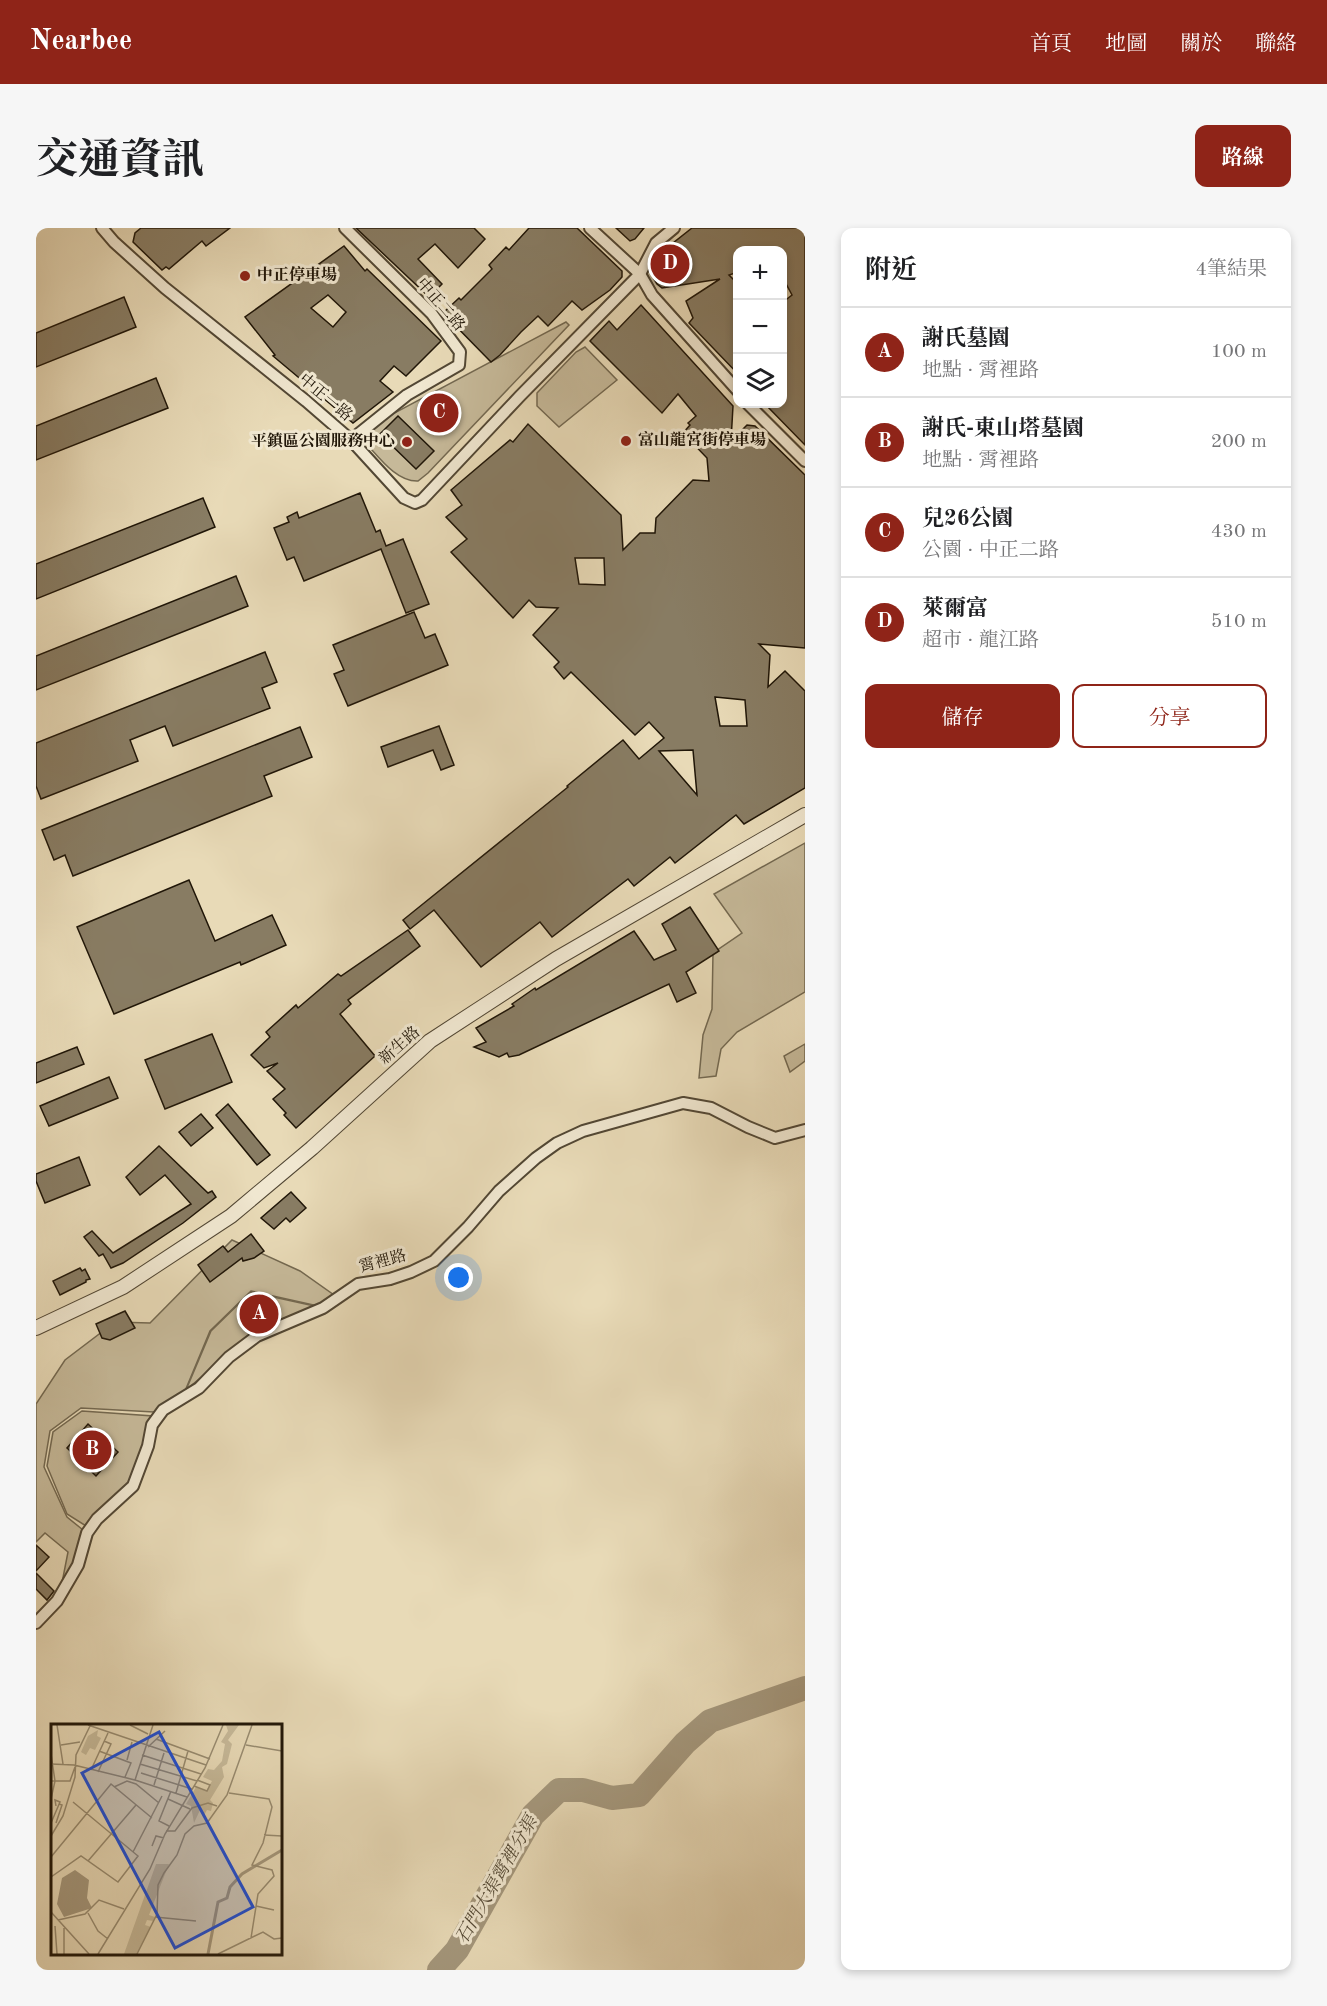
<!DOCTYPE html>
<html lang="zh-TW">
<head>
<meta charset="utf-8">
<style>
  :root { --surface:#fff; --page:#f6f6f6; --text:#202124; --muted:#757577; --line:#e0e0e0; --accent:#8f2418 }
  body { margin:0; font-family:"Old Standard TT","Noto Serif TC",serif; background:var(--page); color:var(--text) }
  .controls { position:absolute; right:18px; top:18px; display:grid; overflow:hidden; border-radius:12px; box-shadow:0 3px 9px #0003 }
  .controls button { width:54px; height:54px; display:grid; place-items:center; padding:0; border:0; border-bottom:2px solid var(--line); background:var(--surface); color:var(--text); font:30px sans-serif }
  .you { position:absolute; left:423px; top:1050px; width:21px; height:21px; margin:-15px; border:4px solid #fff; border-radius:50%; background:#1a73e8; box-shadow:0 0 0 9px #1a73e833 }
  .badge { display:grid; place-items:center; width:39px; height:39px; border-radius:50%; background:var(--accent); color:#fff; font-size:20px; font-weight:700 }
  .pin { position:absolute; translate:-50% -50%; border:3px solid #fff; box-shadow:0 2px 6px #0006 }
  .list { margin:0; padding:0; list-style:none }
  h2 { display:flex; justify-content:space-between; align-items:center; height:78px; margin:0; padding:0 24px; font-size:26px }
  h2 small { font-size:20px; font-weight:400; color:var(--muted) }
  .list li { display:grid; grid-template-columns:39px 1fr auto; gap:18px; align-items:center; box-sizing:border-box; height:90px; padding:0 24px; border-top:2px solid var(--line) }
  .list b { display:block; font-size:22px; white-space:nowrap }
  .list p { margin:0; font-size:20px; white-space:nowrap; color:var(--muted) }
  .list em { font-size:20px; font-style:normal; color:var(--muted) }
  .actions { display:flex; gap:12px; padding:18px 24px }
  .actions a { flex:1; padding:14px 0; border:2px solid var(--accent); border-radius:12px; text-align:center; font-size:21px; color:var(--accent) }
  .actions .main { background:var(--accent); color:#fff }
  .icon { flex:none; width:33px; height:33px; fill:none; stroke:currentColor; stroke-width:2; stroke-linecap:round; stroke-linejoin:round }
  .map { position:relative; flex:none; width:769px; height:1742px; overflow:hidden; border-radius:12px }
  header { display:flex; align-items:center; gap:36px; box-sizing:border-box; height:84px; padding:0 30px; background:var(--accent); color:#fff }
  header strong { font-size:28px }
  nav { display:flex; gap:33px; margin-inline-start:auto; font-size:21px }
  .intro { display:flex; align-items:center; justify-content:space-between; box-sizing:border-box; height:144px; padding:0 36px }
  h1 { margin:0; font-size:42px }
  .button { padding:15px 27px; border-radius:12px; background:var(--accent); color:#fff; font-size:21px; font-weight:700 }
  main { display:flex; gap:36px; padding:0 36px }
  aside { flex:1; background:var(--surface); border-radius:12px; box-shadow:0 3px 9px #0003 }
  .map>svg:first-child { display:block }
  .green { fill:#c6b999; stroke:#736850; stroke-width:1.5 }
  .lines { fill:none; stroke-linecap:round; stroke-linejoin:round }
  .river { stroke:#a4977c; stroke-width:24 }
  .building { fill:#887c63; stroke:#201608; stroke-width:1.5; fill-rule:evenodd }
  .minor-casing { stroke:#524734; stroke-width:14 }
  .tertiary-casing { stroke:#524734; stroke-width:16 }
  .minor { stroke:#f0e7d0; stroke-width:10 }
  .tertiary { stroke:#f0e7d0; stroke-width:14 }
  .poi-dot { fill:#8f2418; stroke:#f0e7d0; stroke-width:2 }
  .labels { text-anchor:middle; dominant-baseline:central; stroke-width:6; stroke-linejoin:round; paint-order:stroke }
  .poi-label { font-size:16px; font-weight:bold; fill:#201608; stroke:#f0e7d0; text-anchor:start }
  .street-label { font-size:16px; fill:#201608; stroke:#f0e7d0 }
  .water-label { font-size:18px; font-style:italic; fill:#554a36; stroke:#f0e7d0 }
  .inset-river { fill:none; stroke:#a4977c; stroke-width:3 }
  .inset-road { fill:none; stroke:#988c71; stroke-width:1.5 }
  .view { fill:#1d4ed8; fill-opacity:0.15; stroke:#1d4ed8; stroke-width:3 }
  .inset-edge { fill:none; stroke:#201608; stroke-width:3 }
</style>
</head>
<body>
<header>
<strong>Nearbee</strong>
<nav><a>首頁</a><a>地圖</a><a>關於</a><a>聯絡</a></nav>
</header>
<div class="intro"><h1>交通資訊</h1><a class="button">路線</a></div>
<main>
<div class="map">
<svg width="769" height="1742" viewBox="0 0 769 1742">
  <rect width="100%" height="100%" fill="#e8dab7"/>
  <filter id="stains"><feTurbulence type="fractalNoise" baseFrequency=".00333" numOctaves="4"/><feColorMatrix values="0 0 0 0 .2 0 0 0 0 .09 0 0 0 0 .02 0 0 0 .5 -.17"/></filter>
  <radialGradient id="worn" r=".72"><stop offset=".6" stop-color="#630" stop-opacity="0"/><stop offset="1" stop-color="#630" stop-opacity=".3"/></radialGradient>
  <g class="green">
    <path d="M530 94 533 97 392 245 382 253C359 254 341 226 326 211V205L332 199Z"/>
    <path d="M549 119 581 152 523 199 501 178V165L540 124Z"/>
    <path d="M769 615V764L701 804 685 821 680 848 663 850 667 807 676 781 677 725 706 705 678 666Z"/>
    <path d="M769 816V833L754 844 748 828Z"/>
    <path d="M196 1012 264 1043 298 1067 282 1078 215 1063 174 1103 149 1163 118 1184 45 1180 14 1203 8 1239 31 1289 47 1302 41 1336 24 1365 32 1324 9 1305 0 1314V1176L29 1132 79 1094 114 1095Z"/>
    <path d="M215 1064 283 1079 215 1107 150 1162 175 1103Z"/>
    <path d="M46 1183 117 1188C106 1207 107 1235 96 1251 82 1271 62 1276 50 1298L31 1286 11 1238 17 1204Z"/>
  </g>
  <g class="lines">
    <path class="river" d="M403 1742 421 1722 497 1587 523 1562H547L576 1570 603 1567 649 1515 674 1493 769 1460"/>
  </g>
  <g class="building">
    <path d="M105 0H194L170 18 166 13 133 41 130 39 126 42 97 14 99 5Z"/>
    <path d="M320 0H438L449 11 422 40 399 16 382 31 406 56 393 69Z"/>
    <path d="M493 0H541L586 43V49L574 62 546 82 536 73 512 98 502 88 485 104 464 127 455 134 407 85 423 70 425 72 456 41 453 37 470 19 473 22Z"/>
    <path d="M580 0H608L599 11 594 13Z"/>
    <path d="M656 0H769V217L729 176H747V74L756 67 747 50V22H702V44L693 47 702 56V146L653 95 657 90 650 73 684 51 626 60 621 56 618 51 619 35 634 22 632 19Z"/>
    <path d="M308 18 329 43 331 41 405 113 370 148 358 138 344 153 357 164 317 195 237 128 239 127 209 89ZM292 67 310 84 297 99 275 80Z"/>
    <path d="M88 69 100 99 0 139V105Z"/>
    <path d="M605 77 697 178 695 213 711 197 719 198 769 247V420L723 416 734 427 732 459 749 443 769 463V560L708 596 700 587 639 635 634 629 598 658 592 651 516 709 504 694 445 739 398 682 374 701 367 692 532 559 531 558 587 512 603 531 628 510 613 494 599 507 535 444 528 451 518 439 523 434 497 407 522 380 500 379 493 372 477 390 415 324 431 311 410 289 426 277 415 262 474 212 477 214 492 196 585 287 587 322 604 305H619L620 290 657 252 673 253 671 230 647 205 654 197 652 195 660 188 642 166 626 185 554 113 573 93 581 102ZM539 330H568L569 357 543 356ZM679 469 709 472 711 498H684ZM657 522 661 567 623 523Z"/>
    <path d="M120 150 132 180 0 232V198Z"/>
    <path d="M362 188 398 223 380 241 344 206Z"/>
    <path d="M324 265 340 304 344 302 350 318 367 311 393 376 370 385 345 321 268 353 258 329 251 332 238 300 253 294 251 289 261 284 263 290Z"/>
    <path d="M167 270 179 299 0 371V336Z"/>
    <path d="M200 348 212 378 0 462V428Z"/>
    <path d="M378 384 389 410 399 406 412 437 312 478 298 446 308 442 297 417Z"/>
    <path d="M229 424 241 454 226 460 234 480 137 518 129 498 94 512 102 533 5 571 0 558V515Z"/>
    <path d="M403 498 418 537 405 542 397 522 352 539 345 519Z"/>
    <path d="M264 499 276 529 228 548 236 568 37 648 29 627 18 632 6 602Z"/>
    <path d="M153 652 179 713 236 687 250 717 205 737 204 734 78 786 41 699Z"/>
    <path d="M654 679 683 723 650 744 660 765 641 774 633 756 483 827 473 829 471 825 463 829 438 819 450 814 440 800 478 778 476 776 499 760 500 762 598 703 618 732 640 722 626 696Z"/>
    <path d="M372 702 384 718 312 772 315 776 304 786 339 828 260 900 248 887 250 885 237 871 249 861 231 843 242 835 228 840 215 827 234 809 230 804 260 777 262 780 302 746 305 748Z"/>
    <path d="M176 806 196 854 129 881 109 832Z"/>
    <path d="M41 819 48 836 0 855V835Z"/>
    <path d="M73 849 82 870 13 898 4 878Z"/>
    <path d="M192 876 234 927 221 937 180 887Z"/>
    <path d="M165 886 177 900 155 918 143 904Z"/>
    <path d="M123 918 172 965 176 963 180 969 147 995 87 1035 75 1040 67 1026 63 1028 48 1009 56 1003 77 1025 155 976 129 947 104 967 90 949Z"/>
    <path d="M43 929 54 957 9 975 0 953V946Z"/>
    <path d="M255 964 270 980 254 994 250 990 238 1001 225 990Z"/>
    <path d="M215 1006 228 1023 218 1030 207 1033 206 1030 174 1054 162 1037 187 1018 192 1024Z"/>
    <path d="M44 1040 46 1043 49 1041 54 1051 50 1052V1054L24 1067 17 1053Z"/>
    <path d="M232 1070 240 1092 213 1104 206 1081Z"/>
    <path d="M89 1083 99 1100 74 1112 66 1110 60 1096Z"/>
    <path d="M52 1196 82 1224 60 1248 31 1220Z"/>
    <path d="M0 1317 13 1329 0 1343Z"/>
    <path d="M0 1345 18 1363 11 1372 0 1361Z"/>
  </g>
  <g class="lines">
    <defs>
      <g id="minor">
        <path d="M66 0 78 14 129 60 270 173 315 212 368 270 379 275 386 272 484 168 604 46 620 15 638 0"/>
        <path d="M309 0 396 86 424 124 423 137 371 167 315 212"/>
        <path d="M554 0 604 46 616 67 702 163"/>
        <path d="M712 176 769 233"/>
        <path d="M0 1395 21 1373 42 1337 51 1305 61 1291 97 1258 112 1218 116 1197 127 1182 163 1160 193 1129 221 1108 287 1080 322 1056 354 1051 375 1044 398 1033 432 999 463 963 500 930 521 915 547 903 647 875 675 880 712 899 739 910 769 902"/>
      </g>
      <path id="tertiary" d="M0 1100 87 1059 195 988 276 920 394 813 520 731 769 587"/>
    </defs>
    <use href="#minor" class="minor-casing"/>
    <use href="#tertiary" class="tertiary-casing"/>
    <use href="#minor" class="minor"/>
    <use href="#tertiary" class="tertiary"/>
  </g>
  <g class="poi-dot">
    <circle cx="209" cy="48" r="6"/>
    <circle cx="590" cy="213" r="6"/>
    <circle cx="371" cy="214" r="6"/>
  </g>
  <g class="labels">
    <g class="poi-label">
      <text x="221" y="48">中正停車場</text>
      <text x="602" y="213">富山龍宮街停車場</text>
      <text x="359" y="214" text-anchor="end">平鎮區公園服務中心</text>
    </g>
    <g class="street-label">
      <text transform="translate(404 77) rotate(49)">中正二路</text>
      <text transform="translate(289 170) rotate(40)">中正一路</text>
      <text transform="translate(364 818) rotate(-41)">新生路</text>
      <text transform="translate(347 1034) rotate(-15)">霄裡路</text>
    </g>
    <g class="water-label">
      <text transform="translate(461 1652) rotate(-60)">石門大渠霄裡分渠</text>
    </g>
  </g>
  <g transform="translate(15 1496)">
    <rect width="231" height="231" fill="#e8dab7"/>
    <path d="M175 1H188L177 16 181 20 176 40 171 43 173 53 159 76 162 79 160 87 156 86 152 93 150 84 143 99 140 82 135 80 145 63 155 67 161 57 152 53 157 45 163 46 171 37 174 20 170 18 177 7ZM47 6 46 12 50 14 44 26 39 24 35 31 30 28 37 12ZM105 140H118L98 191 104 193 102 197 96 196 94 201 100 203 86 230H73Z" fill="#c6b999"/>
    <path d="M24 146 38 156 36 174 41 184 13 193 6 180 11 154Z" fill="#a4977c"/>
    <path class="inset-river" d="M157 230 167 178 176 174 179 163 191 150 231 126"/>
    <path class="inset-road" d="M6 1 12 40M37 1 155 41M79 1 97 10M105 15 159 35M10 21 29 18M195 21 231 27M97 23 114 7M48 27 80 39 74 53M0 30 4 57 0 75M91 31 150 50M76 36 81 18M0 40 23 41 84 56 102 1M89 40 146 57M40 46 57 9M47 48 60 20 53 17M90 49 141 65M84 56 136 73M0 57H19L24 43M103 61 113 29M143 62 156 67 159 61 146 56M63 63 76 57 85 60 108 79M125 69 137 27M178 69 218 75 221 83 212 119 201 141 221 146 223 152 207 170 200 214M117 75 139 85M0 99 9 78 4 76 5 82M5 99 11 81 8 80M118 102 108 97 120 67M115 107H124L141 84 157 79 166 82M213 111 231 112M0 112 12 92 24 53 25 31 39 2M101 122 105 112 113 114M82 128 111 72M0 133 60 60 101 94M37 137 85 81M0 153 30 132 67 158 87 132 22 78M205 182 223 186M0 188 38 230M37 189 47 207 57 215M104 193 145 197M7 196 34 190 48 176 73 185M4 202 6 230M13 204V230M47 230 99 145 114 110 154 44 172 1M86 230 106 190 107 161 113 149 126 131 134 110 143 102 156 99 176 71 201 1M167 230 212 208 223 215 231 214"/>
    <path class="view" d="M108 8 202 183 124 224 31 49Z"/>
    <rect width="231" height="231" class="inset-edge"/>
  </g>
  <rect width="100%" height="100%" filter="url(#stains)"/>
  <rect width="100%" height="100%" fill="url(#worn)"/>
</svg>
<div class="controls">
<button>+</button>
<button>−</button>
<button><svg class="icon" aria-label="layers" viewBox="0 0 24 24"><path d="M12 4l9 5-9 5-9-5zM3 14l9 5 9-5"/></svg></button>
</div>
<div class="you"></div>
<div class="pin badge" style="left:223px;top:1086px">A</div>
<div class="pin badge" style="left:56px;top:1222px">B</div>
<div class="pin badge" style="left:403px;top:185px">C</div>
<div class="pin badge" style="left:634px;top:36px">D</div>
</div>
<aside>
<h2>附近<small>4筆結果</small></h2>
<ul class="list">
<li><span class="badge">A</span><div><b>謝氏墓園</b><p>地點 · 霄裡路</p></div><em>100 m</em></li>
<li><span class="badge">B</span><div><b>謝氏-東山塔墓園</b><p>地點 · 霄裡路</p></div><em>200 m</em></li>
<li><span class="badge">C</span><div><b>兒26公園</b><p>公園 · 中正二路</p></div><em>430 m</em></li>
<li><span class="badge">D</span><div><b>萊爾富</b><p>超市 · 龍江路</p></div><em>510 m</em></li>
</ul>
<div class="actions"><a class="main">儲存</a><a>分享</a></div>
</aside>
</main>
</body>
</html>
